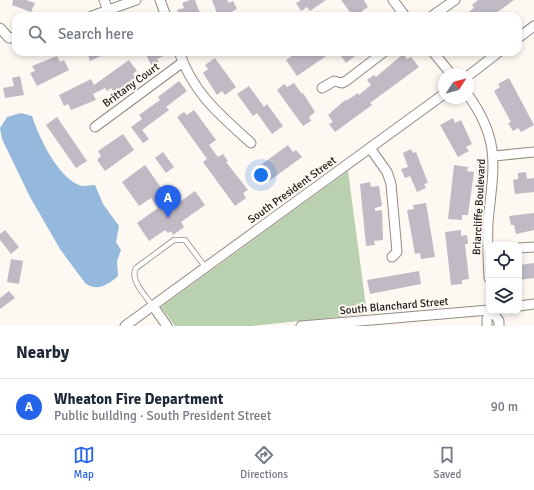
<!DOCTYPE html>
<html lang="en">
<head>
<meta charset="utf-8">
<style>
  :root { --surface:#fff; --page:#f6f6f7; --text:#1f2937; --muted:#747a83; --line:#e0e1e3; --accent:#2563eb }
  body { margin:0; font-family:Signika,sans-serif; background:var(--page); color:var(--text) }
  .controls { position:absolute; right:12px; bottom:12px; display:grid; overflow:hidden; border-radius:8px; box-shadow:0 2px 6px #0003 }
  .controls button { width:36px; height:36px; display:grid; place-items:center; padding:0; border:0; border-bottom:1px solid var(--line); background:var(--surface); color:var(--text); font:20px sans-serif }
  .compass { position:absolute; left:438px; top:68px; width:36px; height:36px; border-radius:50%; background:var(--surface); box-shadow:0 2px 6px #0003; rotate:54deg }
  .you { position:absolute; left:261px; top:175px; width:14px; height:14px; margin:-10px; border:3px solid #fff; border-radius:50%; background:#1a73e8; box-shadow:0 0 0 6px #1a73e833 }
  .badge { display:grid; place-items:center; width:26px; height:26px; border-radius:50%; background:var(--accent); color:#fff; font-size:13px; font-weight:700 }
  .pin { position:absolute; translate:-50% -33px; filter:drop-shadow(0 1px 2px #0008) }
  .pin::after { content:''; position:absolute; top:21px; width:14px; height:12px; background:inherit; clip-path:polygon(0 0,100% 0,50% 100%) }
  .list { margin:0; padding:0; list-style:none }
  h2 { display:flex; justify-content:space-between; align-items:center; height:52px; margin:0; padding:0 16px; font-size:17px }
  h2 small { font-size:13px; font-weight:400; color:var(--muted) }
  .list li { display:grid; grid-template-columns:26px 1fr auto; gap:12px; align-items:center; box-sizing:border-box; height:56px; padding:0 16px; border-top:1px solid var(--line) }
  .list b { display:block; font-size:15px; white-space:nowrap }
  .list p { margin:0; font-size:13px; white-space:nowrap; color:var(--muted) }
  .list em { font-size:13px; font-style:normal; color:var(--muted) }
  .icon { flex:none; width:22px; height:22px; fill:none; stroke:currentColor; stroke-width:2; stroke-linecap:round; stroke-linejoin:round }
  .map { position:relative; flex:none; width:534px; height:326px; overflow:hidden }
  .search { position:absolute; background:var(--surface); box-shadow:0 2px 6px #0003; left:12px; right:12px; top:12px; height:44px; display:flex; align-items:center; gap:10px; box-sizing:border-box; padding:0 14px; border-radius:12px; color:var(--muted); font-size:15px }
  .sheet { height:108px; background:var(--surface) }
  nav { display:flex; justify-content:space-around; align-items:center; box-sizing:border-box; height:56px; border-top:1px solid var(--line); background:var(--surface); font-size:11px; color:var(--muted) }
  nav a { display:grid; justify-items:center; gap:2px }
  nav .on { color:var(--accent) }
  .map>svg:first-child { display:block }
  .green { fill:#bad1af }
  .water { fill:#95b9dd }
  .building { fill:#c0bac5 }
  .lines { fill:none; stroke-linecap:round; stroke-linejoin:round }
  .service-casing { stroke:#938b82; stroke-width:6 }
  .minor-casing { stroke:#938b82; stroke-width:11 }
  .service { stroke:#fff; stroke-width:4.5 }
  .minor { stroke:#fff; stroke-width:9 }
  .labels { text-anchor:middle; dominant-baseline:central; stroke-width:4; stroke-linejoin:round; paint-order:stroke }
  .street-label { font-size:11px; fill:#1a1714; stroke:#fef8f2 }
</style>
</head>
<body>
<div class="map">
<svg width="534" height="326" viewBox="0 0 534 326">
  <rect width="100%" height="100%" fill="#fef8f2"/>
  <path class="green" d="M348 171 367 314 252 326H175L161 307Z"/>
  <path class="water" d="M21 113 32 116C39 137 57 176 79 185 83 187 90 185 95 185L103 204 119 226 116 242 121 250 117 261 118 276C108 285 97 292 85 283L60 249 30 197 2 139 0 128 7 117Z"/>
  <g class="building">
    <path d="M13 0H26L35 3 31 12 12 5Z"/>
    <path d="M190 0H195L201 16H180L177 10 184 8 182 3Z"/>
    <path d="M212 0H227L229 3 233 1 237 9 231 12 233 16H218Z"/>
    <path d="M301 0H326L310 11 307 7 301 11 296 3Z"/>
    <path d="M341 0H364L368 7 362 11 365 16H353Z"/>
    <path d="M478 0H514L492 16H463L474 8 472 5Z"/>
    <path d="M87 52H110L90 61Z"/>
    <path d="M145 52H173L157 59 159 62 151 65Z"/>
    <path d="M298 52H332L297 76 286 60Z"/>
    <path d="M338 52H360L346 63Z"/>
    <path d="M403 54 407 59 411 57 419 67 370 103 372 105 335 132 329 124 333 122 328 115 345 100 346 101 358 93 359 95 371 85 367 80 374 75 376 77Z"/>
    <path d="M57 56 60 62 64 60 69 70 37 86 30 73 35 71 32 66Z"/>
    <path d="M215 58 236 87 225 95 222 91 217 95 203 73 208 69 205 65Z"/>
    <path d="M129 60 137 71 133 74 137 79 130 84 115 93 111 88 107 91 105 88 93 94 96 100 71 110 68 104 64 106 59 95 91 79 94 85Z"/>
    <path d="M20 76 24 95 5 98 3 88 14 86 12 78Z"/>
    <path d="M509 78 534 125 521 132 518 128 513 131 508 123 511 122 494 91 500 87 498 84Z"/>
    <path d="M179 81 187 91 166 107 169 110 142 130 149 139 143 143 131 127 142 119 139 115 160 100 158 97Z"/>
    <path d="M294 83 302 94 303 93 315 112 309 117 311 121 303 126 277 90 284 84 287 87Z"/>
    <path d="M249 86 264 107 267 104 283 126 272 134 257 113 253 116 237 94Z"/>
    <path d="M194 110 216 140 209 145 218 157 223 154 228 161 226 162 248 190 243 193 246 198 235 206 203 162 207 159 177 117 184 112 187 115Z"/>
    <path d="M57 117 87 161 76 168 46 125Z"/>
    <path d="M453 118 455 123 461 120 472 144 466 147 469 151 458 157 440 125Z"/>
    <path d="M123 134 134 150 105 171 97 160 101 156 98 151Z"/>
    <path d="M288 145 293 152 296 150 302 157 265 184 260 176 263 174 258 167Z"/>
    <path d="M411 149 413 153 416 152 428 183 424 184 426 188 417 192 410 176 405 178 401 169 408 167 403 153Z"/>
    <path d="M163 152 174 167 166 173 155 158Z"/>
    <path d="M145 165 162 189 156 193 164 204 167 202 171 208 195 191 205 205 181 222 184 227 173 235 171 231 168 233 165 230 149 241 137 223 158 208 151 198 139 206 122 182Z"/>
    <path d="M454 165 468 167 467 171 474 172 468 215H462V220L448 219Z"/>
    <path d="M526 172 527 179 534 178V192L515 194 513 180 518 179V173Z"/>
    <path d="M370 182 371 187 379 186 382 206 375 208V211L382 210 383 240 374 241 375 245 366 246 360 184Z"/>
    <path d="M426 203 435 257 421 259 420 253 415 254 407 210 414 209 413 205Z"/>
    <path d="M534 213V230L516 234 514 225H511L509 216Z"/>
    <path d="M5 230 19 247 11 254 0 240V234Z"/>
    <path d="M461 230V236L467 235 468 244H465L469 279 462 280V284L451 285 445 232Z"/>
    <path d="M11 259 23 261 19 284 7 282Z"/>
    <path d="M534 263V278L519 280V265Z"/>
    <path d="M419 271 421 284 370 294 367 280Z"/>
    <path d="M9 291 15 298 0 309V298Z"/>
  </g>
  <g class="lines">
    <defs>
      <path id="service" d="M153 306C146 296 129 280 136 268L174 240H185L206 268"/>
      <g id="minor">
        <path d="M104 0 108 10"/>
        <path d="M160 0 166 16"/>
        <path d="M393 0 405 16"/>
        <path d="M92 16 136 0"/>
        <path d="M432 16 455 0"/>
        <path d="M0 28 9 38 16 37"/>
        <path d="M518 38 534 26"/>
        <path d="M179 52C194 94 219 114 251 143"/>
        <path d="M433 52 451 74"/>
        <path d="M468 76 499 52"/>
        <path d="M322 88 334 81 342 83 346 81 384 52"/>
        <path d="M468 95C502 142 493 169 488 222 487 240 488 259 489 278"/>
        <path d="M95 127 183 62"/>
        <path d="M370 148 387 172 391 184 397 252 392 257"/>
        <path d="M494 156 534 152"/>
        <path d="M519 248 534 247"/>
        <path d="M153 306 167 326"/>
        <path d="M519 306 534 304"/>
        <path d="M492 311 499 321V326"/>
        <path d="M125 326 444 94"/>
        <path d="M301 326 489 310"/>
        <path d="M487 326V319L490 311"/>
      </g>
    </defs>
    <use href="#service" class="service-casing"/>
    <use href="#minor" class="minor-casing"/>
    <use href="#service" class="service"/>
    <use href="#minor" class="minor"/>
  </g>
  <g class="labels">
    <g class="street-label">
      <text transform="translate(131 85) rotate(-36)">Brittany Court</text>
      <text transform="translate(292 190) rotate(-36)">South President Street</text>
      <text transform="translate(479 207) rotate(-87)">Briarcliffe Boulevard</text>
      <text transform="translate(394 306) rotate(-5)">South Blanchard Street</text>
    </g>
  </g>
</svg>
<div class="controls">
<button><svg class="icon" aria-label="locate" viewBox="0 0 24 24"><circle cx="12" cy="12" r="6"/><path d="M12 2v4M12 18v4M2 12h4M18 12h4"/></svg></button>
<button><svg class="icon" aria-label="layers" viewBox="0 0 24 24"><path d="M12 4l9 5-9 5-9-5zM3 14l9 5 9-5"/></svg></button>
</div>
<svg class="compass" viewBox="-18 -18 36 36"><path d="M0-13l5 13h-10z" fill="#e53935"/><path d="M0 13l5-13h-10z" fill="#747a83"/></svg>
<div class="you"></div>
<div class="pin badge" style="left:168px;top:218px">A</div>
<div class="search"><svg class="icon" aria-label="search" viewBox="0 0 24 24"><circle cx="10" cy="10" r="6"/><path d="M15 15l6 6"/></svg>Search here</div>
</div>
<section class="sheet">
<h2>Nearby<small></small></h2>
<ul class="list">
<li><span class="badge">A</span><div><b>Wheaton Fire Department</b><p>Public building · South President Street</p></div><em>90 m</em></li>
</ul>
</section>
<nav>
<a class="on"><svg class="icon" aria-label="map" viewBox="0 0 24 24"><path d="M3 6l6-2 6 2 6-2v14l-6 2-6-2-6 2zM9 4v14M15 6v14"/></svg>Map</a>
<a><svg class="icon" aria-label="directions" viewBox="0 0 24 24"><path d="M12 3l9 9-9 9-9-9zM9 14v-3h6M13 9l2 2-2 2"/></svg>Directions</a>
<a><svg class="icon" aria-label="saved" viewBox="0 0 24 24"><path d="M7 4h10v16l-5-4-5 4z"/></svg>Saved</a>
</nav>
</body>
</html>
